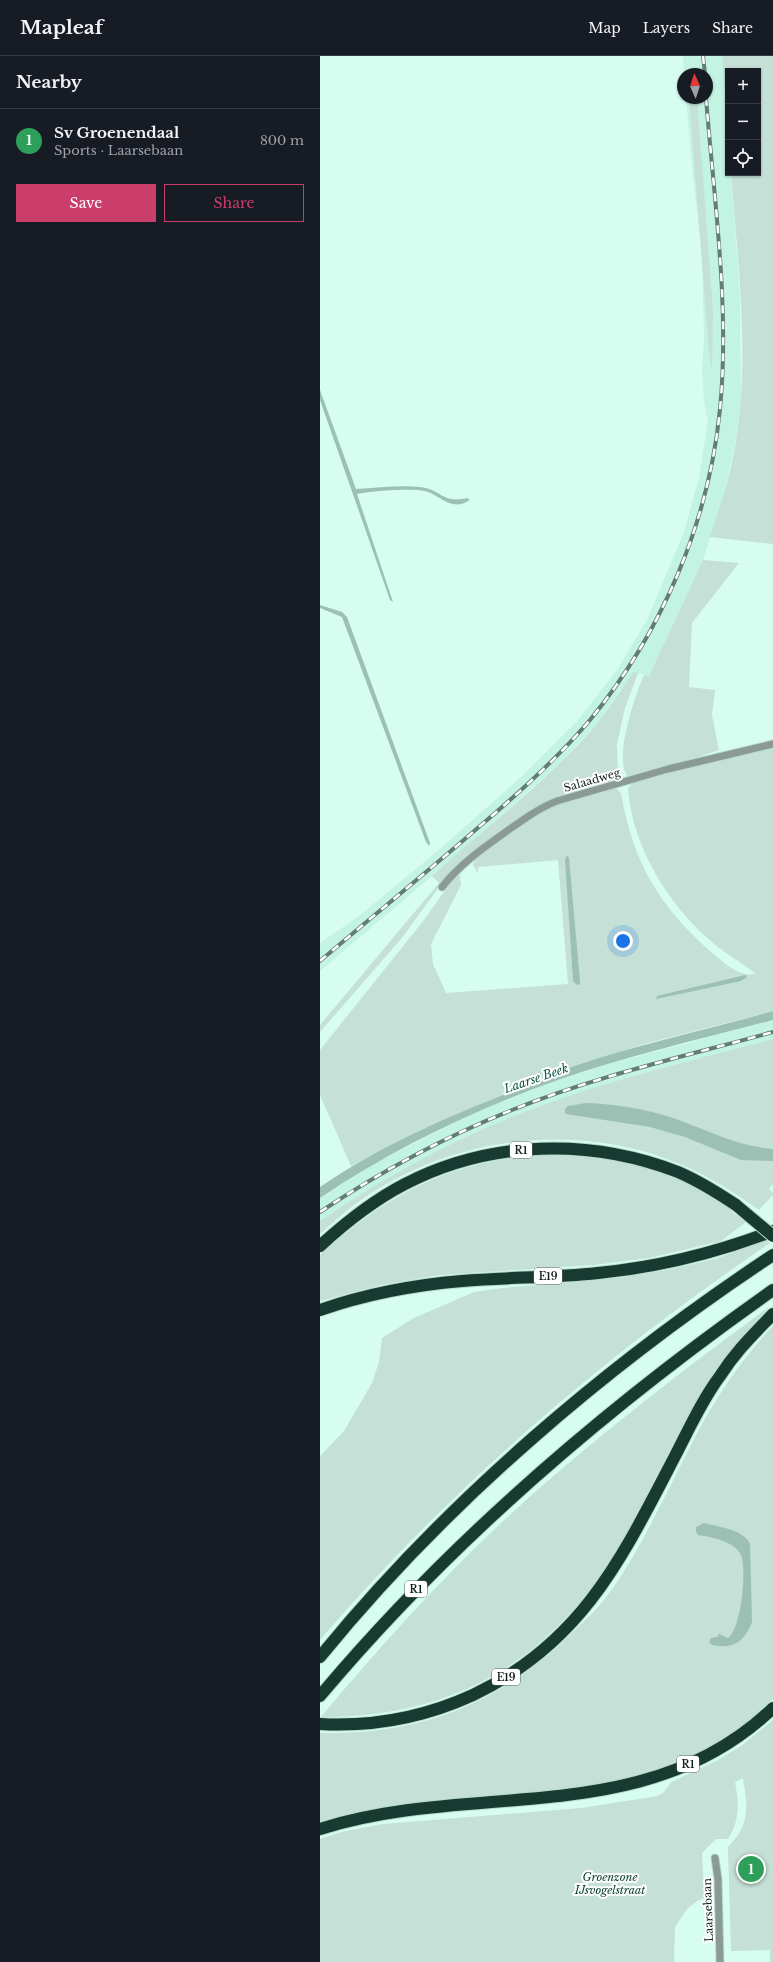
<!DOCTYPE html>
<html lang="en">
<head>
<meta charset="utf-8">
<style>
  :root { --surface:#171b24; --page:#242831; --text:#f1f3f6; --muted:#9ea1a6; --line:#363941; --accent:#cb3e6c }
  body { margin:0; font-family:"Libre Baskerville",serif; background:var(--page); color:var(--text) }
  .controls { position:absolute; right:12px; top:12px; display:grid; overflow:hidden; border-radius:0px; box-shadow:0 1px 3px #0004 }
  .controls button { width:36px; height:36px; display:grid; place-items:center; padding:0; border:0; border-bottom:1px solid var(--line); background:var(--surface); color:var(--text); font:20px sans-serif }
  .compass { position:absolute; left:357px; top:12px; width:36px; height:36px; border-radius:50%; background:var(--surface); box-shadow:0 1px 3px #0004; rotate:357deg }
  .you { position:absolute; left:303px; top:885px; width:14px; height:14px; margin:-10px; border:3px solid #fff; border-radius:50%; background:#1a73e8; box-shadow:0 0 0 6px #1a73e833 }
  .badge { display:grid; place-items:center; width:26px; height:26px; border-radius:50%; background:var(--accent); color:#fff; font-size:13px; font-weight:700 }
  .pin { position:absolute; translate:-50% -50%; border:2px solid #fff; box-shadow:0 1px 4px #0006 }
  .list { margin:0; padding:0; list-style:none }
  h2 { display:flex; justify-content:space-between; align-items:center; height:52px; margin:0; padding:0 16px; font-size:17px }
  h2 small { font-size:13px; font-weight:400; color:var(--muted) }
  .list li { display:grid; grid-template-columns:26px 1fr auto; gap:12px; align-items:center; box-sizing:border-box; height:64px; padding:0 16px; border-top:1px solid var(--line) }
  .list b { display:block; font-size:15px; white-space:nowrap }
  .list p { margin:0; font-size:13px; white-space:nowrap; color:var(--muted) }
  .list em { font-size:13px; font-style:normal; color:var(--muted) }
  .actions { display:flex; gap:8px; padding:12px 16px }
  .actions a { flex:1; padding:9px 0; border:1px solid var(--accent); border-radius:0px; text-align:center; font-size:14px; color:var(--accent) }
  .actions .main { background:var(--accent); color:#fff }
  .icon { flex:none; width:22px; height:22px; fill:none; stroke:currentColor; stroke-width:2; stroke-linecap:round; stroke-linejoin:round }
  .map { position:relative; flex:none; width:453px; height:1906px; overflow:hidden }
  header { display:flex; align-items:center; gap:24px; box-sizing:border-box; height:56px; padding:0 20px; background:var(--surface); border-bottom:1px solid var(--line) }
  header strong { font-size:19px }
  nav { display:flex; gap:22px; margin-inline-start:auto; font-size:14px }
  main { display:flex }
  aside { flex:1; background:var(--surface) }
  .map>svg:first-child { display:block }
  .built { fill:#c3f3e2 }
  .green { fill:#c5e0d6 }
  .water { fill:#9cc1b4 }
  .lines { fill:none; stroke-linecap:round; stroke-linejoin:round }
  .street-casing { stroke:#b7dacd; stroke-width:9 }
  .highway-casing { stroke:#b7dacd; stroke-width:14 }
  .street { stroke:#8b9a95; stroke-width:7 }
  .highway { stroke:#183a30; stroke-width:12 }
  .rail-casing { stroke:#637c74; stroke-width:4 }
  .rail { stroke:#fff; stroke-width:2.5; stroke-dasharray:8; stroke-linecap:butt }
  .highway-bridge-casing { stroke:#b7dacd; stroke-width:14; stroke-linecap:butt }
  .highway-bridge { stroke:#183a30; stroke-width:12 }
  .labels { text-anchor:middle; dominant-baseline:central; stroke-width:4; stroke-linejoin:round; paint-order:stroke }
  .shield { fill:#fff; stroke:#596460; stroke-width:1 }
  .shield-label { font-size:10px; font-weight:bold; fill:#12211c }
  .street-label { font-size:11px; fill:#12211c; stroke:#fff }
  .park-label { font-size:11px; font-style:italic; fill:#01392c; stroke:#fff }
  .water-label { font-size:12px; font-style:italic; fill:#0a5544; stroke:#fff }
</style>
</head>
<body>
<header>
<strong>Mapleaf</strong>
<nav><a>Map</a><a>Layers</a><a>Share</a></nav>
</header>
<main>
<aside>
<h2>Nearby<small></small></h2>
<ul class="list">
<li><span class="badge" style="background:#2e9e5b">1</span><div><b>Sv Groenendaal</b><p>Sports · Laarsebaan</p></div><em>800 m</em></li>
</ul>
<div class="actions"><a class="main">Save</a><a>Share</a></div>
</aside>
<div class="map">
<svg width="453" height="1906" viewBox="0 0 453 1906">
  <rect width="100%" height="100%" fill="#d6fdef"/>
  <g class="built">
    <path d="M363 0H402L408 80V117H411L420 241 421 342 416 383 403 442 383 504 329 620 313 616 280 664 240 707 112 820 0 915V887L39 860 121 792 200 722 258 664 297 614 327 564 364 476 379 422 388 366 384 344 382 314 384 286 382 196 373 120 366 42H387V18H364Z"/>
    <path d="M453 964V983L290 1028 197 1059 115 1097 72 1120 0 1165V1142L61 1104 151 1058 238 1024 285 1009Z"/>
  </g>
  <g class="green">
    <path d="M402 0H453V488L390 481C399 453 409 425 414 396 431 305 418 209 411 117H438V15H408V80Z"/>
    <path d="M369 42H377L393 255 392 314 389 296Z"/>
    <path d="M383 504 419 507 372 567 369 631 395 634 392 659 399 694 369 704 307 720C294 700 315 640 324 619L329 620Z"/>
    <path d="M313 616 318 617 305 652 297 688 298 724 232 743 221 748 147 799 133 812 81 883 0 976V969L119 827 112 820C160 776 213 736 259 688 280 666 297 641 313 616Z"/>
    <path d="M453 692V955L328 987 253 1010 99 1075 31 1110 0 1039V994L104 864 138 816 140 819 141 829 111 888 113 908 126 937 248 928 238 804 158 811V817L153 809 155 803 168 791 228 751 295 731 301 737C313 806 338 849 391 896 405 907 417 921 436 918 423 907 407 899 393 887 349 850 312 791 308 732L313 727 366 712Z"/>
    <path d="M453 983V1128L449 1133 453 1137V1139L439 1154C410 1133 380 1115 347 1103 247 1067 135 1082 47 1140 30 1151 15 1165 0 1178V1165C62 1123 128 1086 197 1059 280 1026 367 1006 453 983Z"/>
    <path d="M219 1099C286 1098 357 1112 412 1153L411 1155 426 1166 401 1185 329 1202 274 1209 120 1219 61 1229 0 1245V1199C68 1138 128 1106 219 1099Z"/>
    <path d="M446 1184 450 1187C284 1300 131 1431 0 1584V1400L24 1375 52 1327 59 1306 62 1282 94 1262 154 1236 183 1232 297 1222 347 1214 395 1203Z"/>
    <path d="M449 1251C433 1269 417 1286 403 1306 385 1331 368 1358 354 1386 337 1418 322 1452 304 1484 233 1602 140 1661 1 1661 67 1582 137 1505 214 1437 289 1371 368 1310 449 1251Z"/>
    <path d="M453 1270V1643C432 1661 412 1683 386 1695 264 1753 126 1728 0 1767V1677C100 1679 179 1648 250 1579 264 1565 279 1552 290 1536 308 1511 324 1482 338 1454 351 1430 362 1405 375 1381 396 1341 422 1302 453 1270Z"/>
    <path d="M453 1664V1906H450V1894L411 1895 408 1791C430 1769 428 1752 423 1722L415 1726C419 1747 420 1764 408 1783H396L382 1797 384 1832 394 1834 387 1841 377 1845 367 1853 355 1871 354 1906H0V1783L21 1776 63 1768 261 1752 338 1740 344 1736 351 1726 396 1705 421 1690Z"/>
  </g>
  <g class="water">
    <path d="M0 334 36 433C57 432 79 429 100 431 121 433 122 448 147 442L150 444C131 457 119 438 105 435 92 432 51 435 37 438L73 546 70 544 0 344Z"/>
    <path d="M0 549 22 556 27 561 110 787 109 790 106 786 22 561 0 552Z"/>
    <path d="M247 799 249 802 260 925V928L257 929 253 925 245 804Z"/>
    <path d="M425 919 427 921 421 925 336 943 337 940Z"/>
    <path d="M453 955V964C381 983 308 1000 238 1024 154 1054 74 1092 0 1142V1131C61 1089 129 1060 198 1033 217 1026 235 1016 254 1010 319 988 387 974 453 955Z"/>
    <path d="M266 1047C295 1048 326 1053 353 1062 388 1074 416 1090 453 1093V1105L421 1104 365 1081 330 1071 246 1058 245 1057V1053L248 1050Z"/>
    <path d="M384 1467C399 1471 423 1473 430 1488L432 1566C425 1585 413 1594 392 1589L389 1586 391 1582 397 1581 399 1578 408 1582C421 1575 428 1509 420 1497 411 1484 391 1481 378 1479L376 1476V1471Z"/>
  </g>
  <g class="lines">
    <defs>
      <g id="street">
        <path d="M122 831C141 807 163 792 187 775 204 763 219 752 237 745L348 713 453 688"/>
        <path d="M395 1802 398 1823 400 1906"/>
      </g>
      <g id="highway">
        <path d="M0 1190C26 1166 54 1144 85 1128 170 1084 270 1082 358 1116 379 1125 398 1137 416 1149"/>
        <path d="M0 1254C46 1238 94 1229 142 1225 187 1221 232 1222 278 1217 339 1211 396 1197 453 1175"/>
        <path d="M0 1601C126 1446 287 1309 453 1199"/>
        <path d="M0 1640C131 1484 287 1351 453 1234"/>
        <path d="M0 1668C53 1671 105 1661 153 1639 262 1587 302 1502 355 1400 369 1373 382 1344 400 1320 416 1295 433 1279 453 1258"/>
        <path d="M0 1773C153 1724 325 1775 453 1652"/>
      </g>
    </defs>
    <use href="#street" class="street-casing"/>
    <use href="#highway" class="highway-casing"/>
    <use href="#street" class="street"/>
    <use href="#highway" class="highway"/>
    <defs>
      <g id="rail">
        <path d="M383 0 385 18"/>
        <path d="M0 905C53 860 107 816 160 770 199 737 237 703 270 664 342 576 389 466 400 353 410 252 394 143 386 42"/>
        <path d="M0 1156C60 1116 124 1081 192 1054 276 1020 366 1000 453 976"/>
      </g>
    </defs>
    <use href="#rail" class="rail-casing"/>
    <use href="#rail" class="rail"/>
    <defs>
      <path id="highway-bridge" d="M416 1149 453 1180"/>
    </defs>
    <use href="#highway-bridge" class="highway-bridge-casing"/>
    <use href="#highway-bridge" class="highway-bridge"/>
  </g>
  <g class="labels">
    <g class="shield">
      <rect x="190" y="1086" width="22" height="16" rx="3"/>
      <rect x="214" y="1212" width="28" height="16" rx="3"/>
      <rect x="85" y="1525" width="22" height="16" rx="3"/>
      <rect x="172" y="1613" width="28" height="16" rx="3"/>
      <rect x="357" y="1700" width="22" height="16" rx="3"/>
    </g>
    <g class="shield-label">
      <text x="201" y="1094">R1</text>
      <text x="228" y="1220">E19</text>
      <text x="96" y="1533">R1</text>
      <text x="186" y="1621">E19</text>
      <text x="368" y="1708">R1</text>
    </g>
    <g class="street-label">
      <text transform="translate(272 724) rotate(-16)">Salaadweg</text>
      <text transform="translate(388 1854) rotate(-92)">Laarsebaan</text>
    </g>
    <g class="park-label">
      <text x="290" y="1821">Groenzone<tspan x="290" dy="13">IJsvogelstraat</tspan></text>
    </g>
    <g class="water-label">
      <text transform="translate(216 1022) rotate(-19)">Laarse Beek</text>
    </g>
  </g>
</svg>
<div class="controls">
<button>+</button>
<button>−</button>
<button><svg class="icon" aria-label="locate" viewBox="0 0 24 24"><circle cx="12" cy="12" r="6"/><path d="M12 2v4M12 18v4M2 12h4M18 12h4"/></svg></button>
</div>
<svg class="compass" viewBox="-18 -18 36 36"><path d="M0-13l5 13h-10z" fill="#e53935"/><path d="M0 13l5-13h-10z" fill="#9ea1a6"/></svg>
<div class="you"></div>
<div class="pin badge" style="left:431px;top:1813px;background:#2e9e5b">1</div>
</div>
</main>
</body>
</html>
